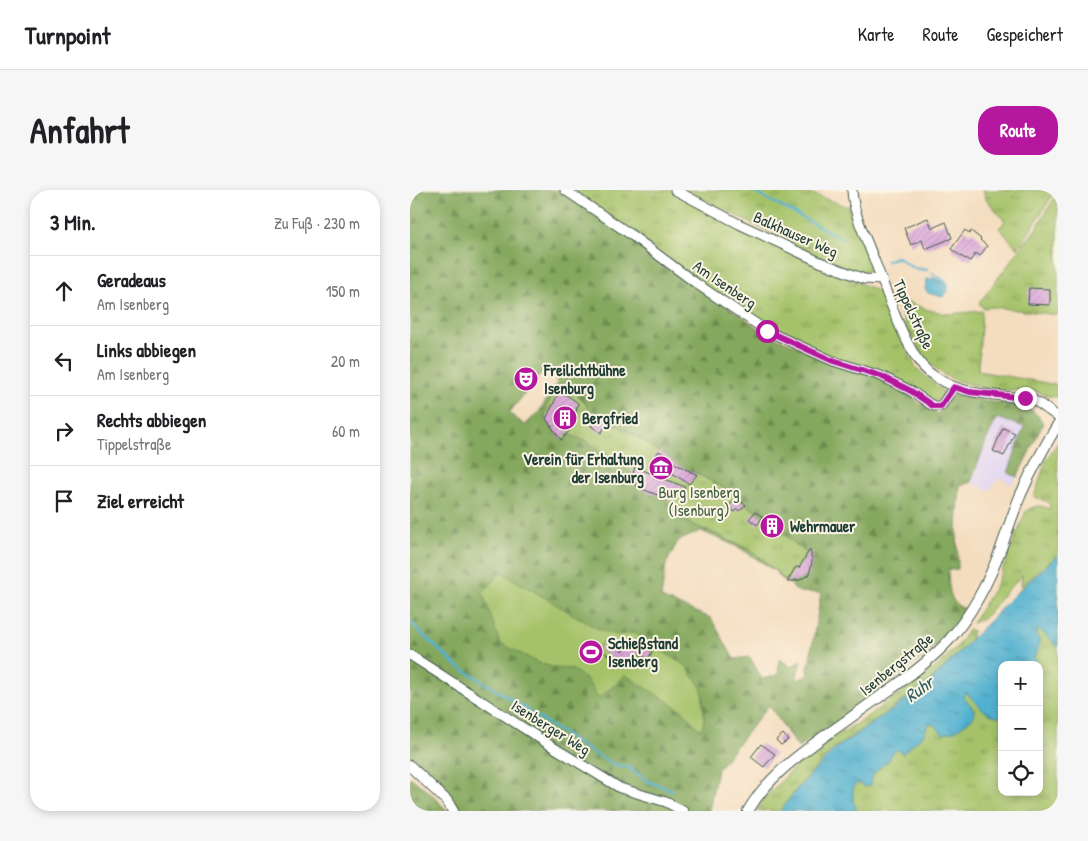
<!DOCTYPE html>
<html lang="de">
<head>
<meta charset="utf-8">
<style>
  :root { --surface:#fff; --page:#f6f6f6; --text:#202124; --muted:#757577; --line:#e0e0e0; --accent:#b5179e }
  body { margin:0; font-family:"Patrick Hand",sans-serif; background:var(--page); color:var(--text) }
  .controls { position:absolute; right:15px; bottom:15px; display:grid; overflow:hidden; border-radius:10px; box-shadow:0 2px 8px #0003 }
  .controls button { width:45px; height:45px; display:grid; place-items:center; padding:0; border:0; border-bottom:1px solid var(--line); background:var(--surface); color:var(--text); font:25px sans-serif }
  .stop { position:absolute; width:15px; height:15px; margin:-11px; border:4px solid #b5179e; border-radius:50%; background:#fff }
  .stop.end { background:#b5179e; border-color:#fff; box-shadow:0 1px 5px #0008 }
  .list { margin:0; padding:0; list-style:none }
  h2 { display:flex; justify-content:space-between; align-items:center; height:65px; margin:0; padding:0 20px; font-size:21px }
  h2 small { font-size:16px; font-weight:400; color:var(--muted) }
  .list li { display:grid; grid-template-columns:32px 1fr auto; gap:15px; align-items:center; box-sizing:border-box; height:70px; padding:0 20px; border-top:1px solid var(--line) }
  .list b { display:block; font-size:19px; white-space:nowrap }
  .list p { margin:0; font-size:16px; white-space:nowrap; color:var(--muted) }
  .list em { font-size:16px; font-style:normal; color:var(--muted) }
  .icon { flex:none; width:28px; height:28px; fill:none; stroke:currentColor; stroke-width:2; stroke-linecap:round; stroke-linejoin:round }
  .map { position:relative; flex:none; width:648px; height:621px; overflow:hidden; border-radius:20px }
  header { display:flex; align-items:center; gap:30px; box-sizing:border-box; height:70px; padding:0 25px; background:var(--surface); border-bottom:1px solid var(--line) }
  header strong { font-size:24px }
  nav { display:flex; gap:28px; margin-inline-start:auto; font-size:18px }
  .intro { display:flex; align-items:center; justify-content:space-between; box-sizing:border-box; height:120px; padding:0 30px }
  h1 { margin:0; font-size:35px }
  .button { padding:12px 22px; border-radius:20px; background:var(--accent); color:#fff; font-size:18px; font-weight:700 }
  main { display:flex; gap:30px; padding:0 30px }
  aside { flex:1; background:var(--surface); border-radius:20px; box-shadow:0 2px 8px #0003 }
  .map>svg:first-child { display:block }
  .built { fill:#e1d4f3 }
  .grass { fill:url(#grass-tufts); stroke:#62804e; fill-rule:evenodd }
  .forest { fill:url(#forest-firs); stroke:#527248; fill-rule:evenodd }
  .pitch { fill:#a5c269; stroke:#62804e }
  .water { fill:url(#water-ripples); stroke:#387782 }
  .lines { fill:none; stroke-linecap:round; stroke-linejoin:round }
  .stream { stroke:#51b1d0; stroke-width:2.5 }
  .building { fill:url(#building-hatch) }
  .minor-casing { stroke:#3f5549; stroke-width:11 }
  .major-casing { stroke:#3f5549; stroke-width:12 }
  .minor { stroke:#fff; stroke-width:9 }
  .major { stroke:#fff; stroke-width:10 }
  .route { stroke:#b5179e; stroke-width:6 }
  .labels { text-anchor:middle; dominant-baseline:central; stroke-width:4; stroke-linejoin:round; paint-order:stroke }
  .street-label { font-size:16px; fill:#1f3d34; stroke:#fcf5e5 }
  .poi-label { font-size:16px; font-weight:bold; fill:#1f3d34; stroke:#fcf5e5; text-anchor:start }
  .park-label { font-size:16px; fill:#405e41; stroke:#fcf5e5 }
  .water-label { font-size:18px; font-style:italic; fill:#2e6063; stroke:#fcf5e5 }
</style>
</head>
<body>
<header>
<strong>Turnpoint</strong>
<nav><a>Karte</a><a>Route</a><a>Gespeichert</a></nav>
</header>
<div class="intro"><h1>Anfahrt</h1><a class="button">Route</a></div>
<main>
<aside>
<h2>3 Min.<small>Zu Fuß · 230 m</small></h2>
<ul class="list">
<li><svg class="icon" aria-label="ahead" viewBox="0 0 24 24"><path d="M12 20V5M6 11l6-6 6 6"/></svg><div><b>Geradeaus</b><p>Am Isenberg</p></div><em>150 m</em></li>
<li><svg class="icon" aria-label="left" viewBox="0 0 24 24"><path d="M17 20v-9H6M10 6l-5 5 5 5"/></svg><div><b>Links abbiegen</b><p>Am Isenberg</p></div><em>20 m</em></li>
<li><svg class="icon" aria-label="right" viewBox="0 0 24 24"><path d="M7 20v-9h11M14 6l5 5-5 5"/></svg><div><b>Rechts abbiegen</b><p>Tippelstraße</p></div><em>60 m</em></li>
<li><svg class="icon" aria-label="arrive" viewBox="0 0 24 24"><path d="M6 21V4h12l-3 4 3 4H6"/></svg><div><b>Ziel erreicht</b></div></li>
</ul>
</aside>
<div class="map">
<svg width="648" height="621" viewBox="0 0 648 621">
  <defs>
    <pattern id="grass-tufts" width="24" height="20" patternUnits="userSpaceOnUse" patternTransform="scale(1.25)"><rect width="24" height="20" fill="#a5c269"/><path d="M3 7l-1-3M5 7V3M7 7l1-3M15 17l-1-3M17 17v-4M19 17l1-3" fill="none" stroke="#869f57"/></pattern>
    <pattern id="forest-firs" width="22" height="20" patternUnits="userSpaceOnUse" patternTransform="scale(1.25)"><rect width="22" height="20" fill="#84a85d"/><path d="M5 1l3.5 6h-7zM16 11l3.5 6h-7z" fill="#6b8a4e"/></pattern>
    <pattern id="water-ripples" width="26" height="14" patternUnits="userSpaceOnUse" patternTransform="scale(1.25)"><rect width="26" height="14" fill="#51b1d0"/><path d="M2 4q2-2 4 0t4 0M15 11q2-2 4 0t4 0" fill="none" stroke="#4391aa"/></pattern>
    <pattern id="building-hatch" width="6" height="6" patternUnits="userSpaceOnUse" patternTransform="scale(1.25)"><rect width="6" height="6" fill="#dba5dc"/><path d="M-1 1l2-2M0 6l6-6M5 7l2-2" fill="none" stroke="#b188b3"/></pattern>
  </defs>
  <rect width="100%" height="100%" fill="#fcf5e5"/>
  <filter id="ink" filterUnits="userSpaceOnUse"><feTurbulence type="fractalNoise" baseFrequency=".02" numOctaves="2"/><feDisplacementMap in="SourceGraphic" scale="10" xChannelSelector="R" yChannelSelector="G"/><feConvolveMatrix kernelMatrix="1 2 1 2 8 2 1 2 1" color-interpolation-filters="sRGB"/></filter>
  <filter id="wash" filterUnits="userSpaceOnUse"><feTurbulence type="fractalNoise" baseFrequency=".0096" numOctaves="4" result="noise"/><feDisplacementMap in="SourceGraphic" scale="20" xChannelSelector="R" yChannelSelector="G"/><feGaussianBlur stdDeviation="1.12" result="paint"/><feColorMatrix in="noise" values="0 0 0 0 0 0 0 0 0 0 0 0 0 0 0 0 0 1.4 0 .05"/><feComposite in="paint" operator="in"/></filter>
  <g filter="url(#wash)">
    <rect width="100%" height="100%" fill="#f4ddbf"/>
    <path class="built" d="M587 228 614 236 599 283 607 287 602 294 589 288 579 300 562 293 576 251Z"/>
    <g class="grass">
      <path d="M164 0H260L313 30 407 76 462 98 473 105 488 142 506 178 534 202 531 209 525 211 517 208 423 169 360 139 288 92 223 43Z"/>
      <path d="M275 0H391L439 17 459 70 460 81 450 83 410 68Z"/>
      <path d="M573 0H646L608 59 589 38 595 31 576 9Z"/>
      <path d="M648 2V125L583 117 573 118 569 113 625 40Z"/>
      <path d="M486 108 519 120 538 124 572 121 568 181 648 195V207L638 206 625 201 576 199 545 190 534 185 516 170 496 138Z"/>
      <path d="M153 191 174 211 178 218 234 251 266 274 284 284 286 283 312 297 355 328 401 367C403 382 397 389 382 392L381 393 372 389 373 388 345 363 308 345 271 330 263 313 259 315 256 313 258 309 244 303 242 308 241 307 242 302 227 297C225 293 224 289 222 286 212 271 188 259 173 250 169 248 163 247 159 244L156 250 151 251 135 229 136 217Z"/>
      <path d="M648 252V364L611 397 612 385 596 402 573 429 562 433 585 397 594 376 616 321C624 316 631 314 639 319L640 315 636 311 624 307 636 270Z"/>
      <path d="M648 420V621H419L443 598 446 593 448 594 503 542ZM592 475H629V602H592Z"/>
      <path d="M559 439 563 441 560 451 522 489 477 522 423 559 388 597 370 621H347L353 610 396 565 452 530 529 475 548 455Z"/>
    </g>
    <g class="forest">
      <path d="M0 0H151L223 48 357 144 471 189 500 204 510 214 521 218 528 224 543 204C554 206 564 209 574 211 593 214 625 212 633 234L607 287 598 283 614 237 587 228 576 251 561 292 550 296 547 337 548 379 538 380C539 395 538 415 556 419L538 443 515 466 457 512 388 558 359 515 307 580 299 621H48L36 600 0 567ZM135 179 146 189 147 193 129 222 115 235 99 223ZM153 191 174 211 178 218 234 251 266 274 285 284 286 283 312 297 355 328 401 367C403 383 397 389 382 392L381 393H380V391L374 389H373V388L345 363 308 345 271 330 263 312 259 315 256 313 258 309 244 303 242 307H241L242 302 227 297C226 294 226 291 225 289 218 275 187 258 173 250 168 248 163 247 158 243L156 250H151L135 229 136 217ZM291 341 330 358 365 381 372 389 381 394 384 399 390 402 411 403 397 486 386 490 391 470 381 477 369 469 368 485 352 489 340 467 324 469 301 428 251 408 256 374 268 351ZM91 382 188 439 206 445 223 443 292 499C293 512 298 529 290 540L273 521 215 485 205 495 188 507 177 490 162 479 145 478 127 472 90 452Z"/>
      <path d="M0 587 25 607 37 621H0Z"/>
    </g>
    <path class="pitch" d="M91 382 188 439 206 445 223 443 276 476 292 499 294 526 293 535 290 540 273 521 215 485 205 495 188 508 177 490 162 479 145 478 127 472 90 453 73 403Z"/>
    <g class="water">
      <path d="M523 87C532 93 545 93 533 107L518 103 515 99 517 89H521Z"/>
      <path d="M648 365V457L646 456C642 450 633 442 627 439L626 445 630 451 628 454V461L623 468 627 470 625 475H597L591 473 587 484 592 485V527C577 528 566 512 556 502L553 507 560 514 564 520 563 528 545 541 533 544 526 536 519 533 513 545 492 564 489 560 484 561 479 570 466 581 460 591 462 594 457 597 446 593 443 599V612L446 616 445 621H370L389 597 425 559 486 517 523 489 541 471 604 405Z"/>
    </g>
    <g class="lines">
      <g class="stream">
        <path d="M340 0 433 49"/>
        <path d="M477 71 487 67 503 78 517 80"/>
        <path d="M522 83 536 92 538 95"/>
        <path d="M0 431 10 442 46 475 102 510 173 557 205 575 218 577 237 591 262 600"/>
      </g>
    </g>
    <g id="blocks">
      <g class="building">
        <path d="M518 28 522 38 536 32 542 48 515 59 512 50 501 55 494 38Z"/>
        <path d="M555 40 560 44 561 41 571 49 570 50 577 56 570 66 566 63 560 71 556 68 555 69 541 59Z"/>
        <path d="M619 98 640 99V115L618 114Z"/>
        <path d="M148 204 157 205 168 213 162 238 151 250 136 229Z"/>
        <path d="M189 224 199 231 191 243 181 236Z"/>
        <path d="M593 238 605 243 594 266 583 261Z"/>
        <path d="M249 261 266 274 287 285 279 294 242 270Z"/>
        <path d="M225 277 275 297 263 311 227 297 224 286H222Z"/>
        <path d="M326 308 336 315 329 321 327 319 324 322 319 316Z"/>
        <path d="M345 322 353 327 347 335 339 329Z"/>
        <path d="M400 359 402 371 400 381 398 385 390 390 377 392 385 378 387 377 389 378Z"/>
        <path d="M221 449 242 462 238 469 227 463 218 477 190 460 196 450 213 461Z"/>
        <path d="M373 544 378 550 371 555 366 550Z"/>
        <path d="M351 554 365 564 354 577 341 567Z"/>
      </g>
    </g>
  </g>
  <g filter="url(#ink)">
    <use href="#blocks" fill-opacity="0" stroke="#3f5549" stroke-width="1"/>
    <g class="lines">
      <defs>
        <g id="minor">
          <path d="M155 0 220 44 287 94 357 141 423 171 471 186 501 201 523 216H531L544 197"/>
          <path d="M265 0 329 34 410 72 454 89 472 90"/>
          <path d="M442 0C443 24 457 50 465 72 476 100 485 130 500 157 506 169 515 181 527 188 552 205 586 205 615 208L623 210 630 214 648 227"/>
          <path d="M0 465 143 557 210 598 256 612 273 621"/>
        </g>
        <g id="major">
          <path d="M0 576 37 611 43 621"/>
          <path d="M338 621C357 588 386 567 416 545 438 530 459 514 481 499 502 484 522 469 539 450 561 425 578 393 590 361 597 342 603 323 611 304 622 280 634 257 648 234"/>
        </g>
      </defs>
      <use href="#minor" class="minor-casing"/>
      <use href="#major" class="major-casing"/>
      <use href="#minor" class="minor"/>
      <use href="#major" class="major"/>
    </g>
  </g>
  <g class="lines" filter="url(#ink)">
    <path class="route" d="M357 141 423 171 471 186 501 201 523 216H531L544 197 560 202 615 208"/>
  </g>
  <defs>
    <symbol id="theatre-disc" viewBox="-11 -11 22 22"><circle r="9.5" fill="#b5179e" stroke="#fcf5e5"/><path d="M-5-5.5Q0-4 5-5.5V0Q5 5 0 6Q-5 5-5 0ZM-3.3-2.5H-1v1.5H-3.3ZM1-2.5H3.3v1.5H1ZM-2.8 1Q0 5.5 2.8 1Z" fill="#fff"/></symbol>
    <symbol id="building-disc" viewBox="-11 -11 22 22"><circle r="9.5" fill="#b5179e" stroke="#fcf5e5"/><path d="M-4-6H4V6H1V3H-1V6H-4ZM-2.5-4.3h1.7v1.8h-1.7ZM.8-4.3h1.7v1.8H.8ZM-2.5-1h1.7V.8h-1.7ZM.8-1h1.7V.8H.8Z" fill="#fff"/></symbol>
    <symbol id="museum-disc" viewBox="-11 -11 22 22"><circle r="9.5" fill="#b5179e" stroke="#fcf5e5"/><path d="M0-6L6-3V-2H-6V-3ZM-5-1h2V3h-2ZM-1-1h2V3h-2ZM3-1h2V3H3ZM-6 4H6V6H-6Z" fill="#fff"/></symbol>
    <symbol id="stadium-disc" viewBox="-11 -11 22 22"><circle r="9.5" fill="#b5179e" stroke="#fcf5e5"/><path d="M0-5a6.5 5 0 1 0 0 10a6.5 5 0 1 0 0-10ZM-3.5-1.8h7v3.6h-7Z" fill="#fff"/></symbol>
  </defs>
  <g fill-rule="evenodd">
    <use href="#theatre-disc" x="102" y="175" width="28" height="28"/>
    <use href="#building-disc" x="141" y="214" width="28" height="28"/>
    <use href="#museum-disc" x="237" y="264" width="28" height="28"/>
    <use href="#building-disc" x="348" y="322" width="28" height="28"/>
    <use href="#stadium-disc" x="167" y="448" width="28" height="28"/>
  </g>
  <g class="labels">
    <g class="street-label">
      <text transform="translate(386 44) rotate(24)">Balkhauser Weg</text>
      <text transform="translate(315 94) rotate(34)">Am Isenberg</text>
      <text transform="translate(504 124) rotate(65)">Tippelstraße</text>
      <text transform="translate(486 474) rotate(-39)">Isenbergstraße</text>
      <text transform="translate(141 537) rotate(32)">Isenberger Weg</text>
    </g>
    <g class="poi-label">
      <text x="134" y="180">Freilichtbühne<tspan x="134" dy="18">Isenburg</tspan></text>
      <text x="172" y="228">Bergfried</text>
      <text x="234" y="269" text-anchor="end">Verein für Erhaltung<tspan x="234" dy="18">der Isenburg</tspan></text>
      <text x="380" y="336">Wehrmauer</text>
      <text x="198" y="453">Schießstand<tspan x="198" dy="18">Isenberg</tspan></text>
    </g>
    <g class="park-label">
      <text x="289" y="302">Burg Isenberg<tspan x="289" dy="18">(Isenburg)</tspan></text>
    </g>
    <g class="water-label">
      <text transform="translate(509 499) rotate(-36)">Ruhr</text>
    </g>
  </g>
</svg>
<div class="controls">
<button>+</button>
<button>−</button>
<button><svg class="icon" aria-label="locate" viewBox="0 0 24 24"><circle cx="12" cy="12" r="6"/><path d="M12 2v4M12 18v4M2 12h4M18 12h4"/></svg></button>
</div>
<div class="stop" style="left:357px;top:141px"></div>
<div class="stop end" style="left:615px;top:208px"></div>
</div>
</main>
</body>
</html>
